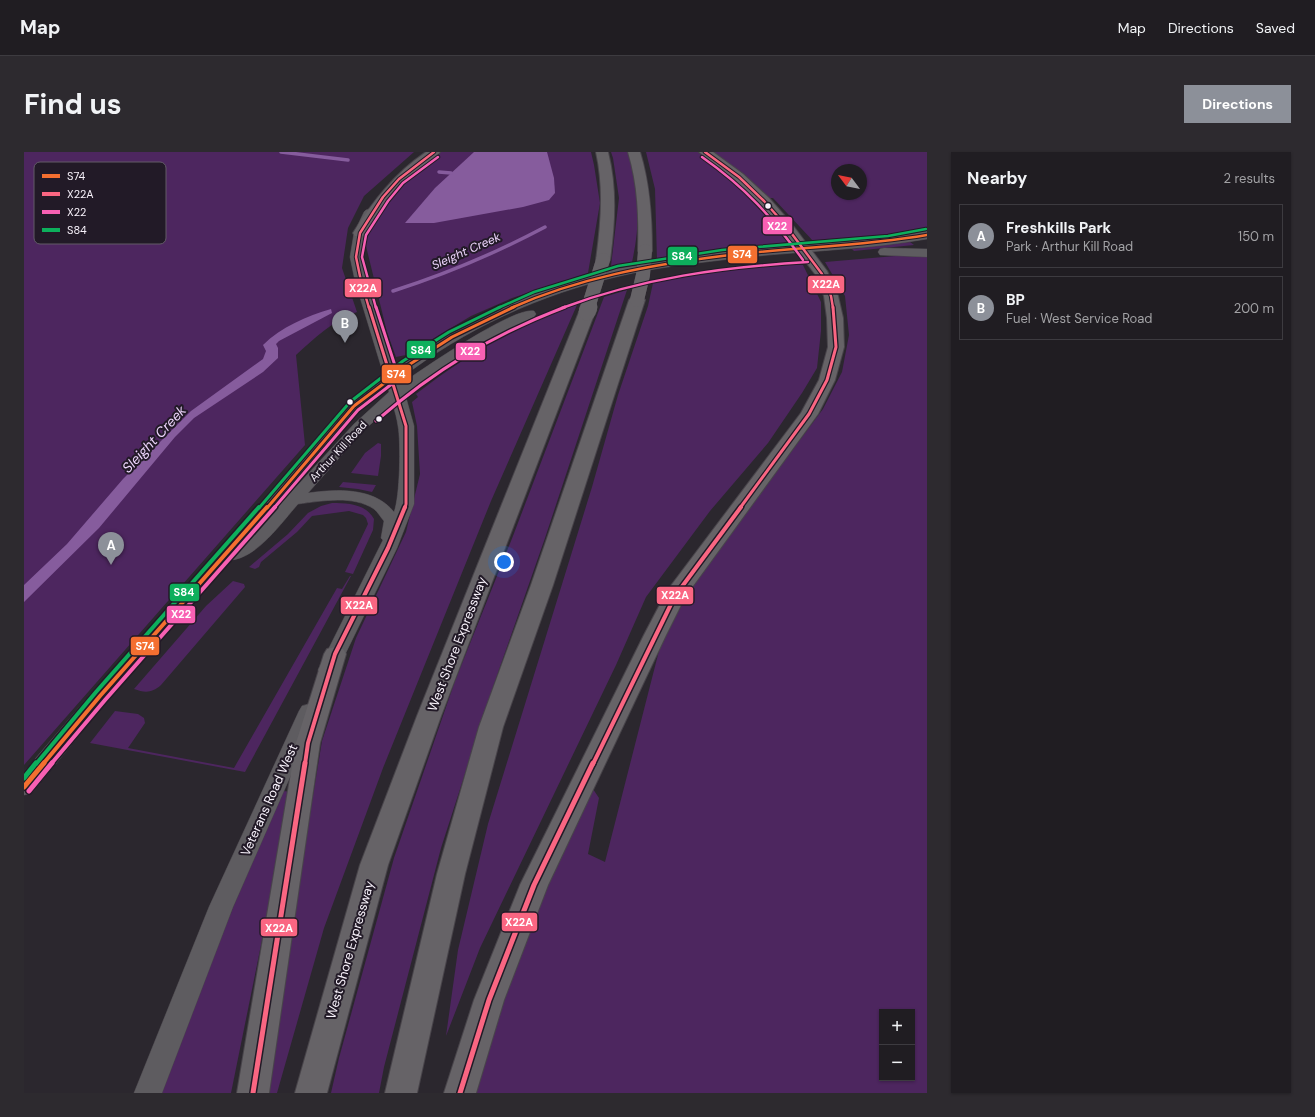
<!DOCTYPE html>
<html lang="en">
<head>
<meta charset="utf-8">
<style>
  :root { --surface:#201d22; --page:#2d2a2f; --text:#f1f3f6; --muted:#a2a2a5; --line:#3d3b40; --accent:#8c9099 }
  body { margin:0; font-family:"DM Sans",sans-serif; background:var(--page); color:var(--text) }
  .controls { position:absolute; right:12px; bottom:12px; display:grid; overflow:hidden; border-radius:0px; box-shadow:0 1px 3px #0004 }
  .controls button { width:36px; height:36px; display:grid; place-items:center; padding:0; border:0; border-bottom:1px solid var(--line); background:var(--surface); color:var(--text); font:20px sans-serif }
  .compass { position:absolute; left:807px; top:12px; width:36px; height:36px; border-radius:50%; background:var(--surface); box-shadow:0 1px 3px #0004; rotate:302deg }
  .you { position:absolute; left:480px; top:410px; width:14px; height:14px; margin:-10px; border:3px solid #fff; border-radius:50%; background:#1a73e8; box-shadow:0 0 0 6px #1a73e833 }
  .badge { display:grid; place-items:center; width:26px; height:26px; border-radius:50%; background:var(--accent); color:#fff; font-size:13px; font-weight:700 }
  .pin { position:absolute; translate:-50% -33px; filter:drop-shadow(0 1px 2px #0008) }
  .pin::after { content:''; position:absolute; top:21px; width:14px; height:12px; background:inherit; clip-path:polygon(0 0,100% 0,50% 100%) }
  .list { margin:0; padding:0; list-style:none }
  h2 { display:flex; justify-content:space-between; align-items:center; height:52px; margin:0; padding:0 16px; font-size:17px }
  h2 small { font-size:13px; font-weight:400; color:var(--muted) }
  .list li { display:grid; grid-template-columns:26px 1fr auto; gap:12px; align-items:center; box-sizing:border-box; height:64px; margin:0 8px 8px; padding:0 8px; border:1px solid var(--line); border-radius:0px }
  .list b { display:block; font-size:15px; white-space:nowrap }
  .list p { margin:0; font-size:13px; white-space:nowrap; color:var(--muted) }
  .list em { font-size:13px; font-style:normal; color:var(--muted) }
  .map { position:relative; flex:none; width:903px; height:941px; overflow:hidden; border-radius:0px }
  header { display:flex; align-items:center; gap:24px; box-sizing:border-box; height:56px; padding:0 20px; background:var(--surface); border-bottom:1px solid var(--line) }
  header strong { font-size:19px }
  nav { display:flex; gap:22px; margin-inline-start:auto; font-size:14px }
  .intro { display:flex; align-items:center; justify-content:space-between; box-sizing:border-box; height:96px; padding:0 24px }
  h1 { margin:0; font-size:28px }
  .button { padding:10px 18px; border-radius:0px; background:var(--accent); color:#fff; font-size:14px; font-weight:700 }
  main { display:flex; gap:24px; padding:0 24px }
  aside { flex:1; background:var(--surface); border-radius:0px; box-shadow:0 1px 3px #0004 }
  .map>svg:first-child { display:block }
  .green { fill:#4d265f; fill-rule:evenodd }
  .water { fill:#865c9d }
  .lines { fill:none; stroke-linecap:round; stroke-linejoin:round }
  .stream { stroke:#865c9d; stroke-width:3.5 }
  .minor-casing { stroke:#48444a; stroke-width:1 }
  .highway-casing { stroke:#48444a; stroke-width:2 }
  .minor { fill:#5e5c60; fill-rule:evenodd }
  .highway { fill:#666367; fill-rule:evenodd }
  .highway-bridge-far1-casing { stroke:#48444a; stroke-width:14; stroke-linecap:butt }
  .highway-bridge-casing { stroke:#48444a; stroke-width:18; stroke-linecap:butt }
  .highway-bridge-far1 { stroke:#666367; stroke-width:14 }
  .highway-bridge { stroke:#666367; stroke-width:17 }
  .bus-1-far3-casing { stroke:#221a27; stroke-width:4.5 }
  .bus-1-far2-casing { stroke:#221a27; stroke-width:5.5 }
  .bus-1-far1-casing { stroke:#221a27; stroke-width:7 }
  .bus-1-casing { stroke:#221a27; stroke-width:8 }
  .bus-2-far3-casing { stroke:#221a27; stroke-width:4.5 }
  .bus-2-far2-casing { stroke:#221a27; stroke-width:5.5 }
  .bus-2-far1-casing { stroke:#221a27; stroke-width:7 }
  .bus-2-casing { stroke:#221a27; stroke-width:8 }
  .bus-3-far3-casing { stroke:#221a27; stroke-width:4.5 }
  .bus-3-far2-casing { stroke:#221a27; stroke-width:5.5 }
  .bus-3-far1-casing { stroke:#221a27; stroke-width:7 }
  .bus-3-casing { stroke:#221a27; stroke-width:8 }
  .bus-4-far3-casing { stroke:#221a27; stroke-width:4.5 }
  .bus-4-far2-casing { stroke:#221a27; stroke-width:5.5 }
  .bus-4-far1-casing { stroke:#221a27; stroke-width:7 }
  .bus-4-casing { stroke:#221a27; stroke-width:8 }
  .bus-1-far3 { stroke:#f46f30; stroke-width:2.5 }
  .bus-1-far2 { stroke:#f46f30; stroke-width:3 }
  .bus-1-far1 { stroke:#f46f30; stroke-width:4 }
  .bus-1 { stroke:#f46f30; stroke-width:5 }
  .bus-2-far3 { stroke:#fa6682; stroke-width:2.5 }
  .bus-2-far2 { stroke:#fa6682; stroke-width:3 }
  .bus-2-far1 { stroke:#fa6682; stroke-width:4 }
  .bus-2 { stroke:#fa6682; stroke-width:5 }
  .bus-3-far3 { stroke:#f860b3; stroke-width:2.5 }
  .bus-3-far2 { stroke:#f860b3; stroke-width:3 }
  .bus-3-far1 { stroke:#f860b3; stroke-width:4 }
  .bus-3 { stroke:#f860b3; stroke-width:5 }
  .bus-4-far3 { stroke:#0daf5c; stroke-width:2.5 }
  .bus-4-far2 { stroke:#0daf5c; stroke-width:3 }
  .bus-4-far1 { stroke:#0daf5c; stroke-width:4 }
  .bus-4 { stroke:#0daf5c; stroke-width:5 }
  .bus-dot { fill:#f8f2fb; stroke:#221a27; stroke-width:1.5 }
  .labels { text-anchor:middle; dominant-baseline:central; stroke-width:4; stroke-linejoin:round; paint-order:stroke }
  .far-street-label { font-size:11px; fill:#f8f2fb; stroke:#221a27 }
  .far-water-label { font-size:12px; font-style:italic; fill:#eed6fd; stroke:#221a27 }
  .street-label { font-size:13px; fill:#f8f2fb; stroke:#221a27 }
  .water-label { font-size:14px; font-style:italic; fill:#eed6fd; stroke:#221a27 }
  .key { fill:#221a27; stroke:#625b67; stroke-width:1 }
  .key-label { font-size:11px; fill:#f8f2fb }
  .line-badge { stroke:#221a27; stroke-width:1.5 }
  .badge-label { font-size:11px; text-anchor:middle; font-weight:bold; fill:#fff }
</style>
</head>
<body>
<header>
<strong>Map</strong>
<nav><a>Map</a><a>Directions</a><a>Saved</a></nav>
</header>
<div class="intro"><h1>Find us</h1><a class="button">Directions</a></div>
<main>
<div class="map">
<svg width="903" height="941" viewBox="0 0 903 941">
  <rect width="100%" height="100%" fill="#2b272e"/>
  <g class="green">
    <path d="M0 0H390L340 44 324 76 318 116 333 160C309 168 291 186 272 203L281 293 0 613Z"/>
    <path d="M416 0H567L570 13 576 51 564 121 488 146 447 164 382 203 372 205 363 180 341 90 362 48 391 20Z"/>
    <path d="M587 0H604C617 34 616 75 608 110L587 114 595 46 589 6Z"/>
    <path d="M622 0H674L708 29 767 90 680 100 633 108 631 37Z"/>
    <path d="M688 0H903V76C868 87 827 92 790 90L749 46H744ZM813 18H837V42H813Z"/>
    <path d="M886 90 890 93 830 99 828 97Z"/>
    <path d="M883 103 903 104V941H450L466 882 523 726 565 631 575 646 564 702 581 710 638 487 677 421 799 257 818 220 825 183 821 144 801 110ZM858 860H888V926H858Z"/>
    <path d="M759 111 779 113 797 150V179L793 216 778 241 744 291 686 359 622 445 592 513 456 796 422 884 434 798 464 672 568 335 594 243 624 154 629 131 697 118Z"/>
    <path d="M603 138 521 386 470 532 417 696 360 915 355 941H307L315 906 370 706 431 529 489 384 580 145Z"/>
    <path d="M553 153 467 349 359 616 300 776 253 941H240L298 589 332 486 382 380 396 322 393 274 388 250 394 245 392 242C428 214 468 188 510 169 524 162 539 158 553 153Z"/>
    <path d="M354 291 357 292V304L354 324 327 321 341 301Z"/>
    <path d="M319 330 352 333 348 340 334 337 315 335Z"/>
    <path d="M308 351C324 351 342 352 350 367L349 378 329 422 321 420 344 372 342 366 339 363 325 359 288 364 273 380 237 410 235 415 231 417 225 415 264 382 284 361 297 354Z"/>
    <path d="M326 424H327L221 620 66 591 91 559 114 562 120 566 121 571 104 596 210 616 313 436 318 437Z"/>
    <path d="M209 429 220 432 221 435 137 533C128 541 121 541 110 537L182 454Z"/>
    <path d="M259 639 268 640 207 941H135L212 748Z"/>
  </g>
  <g class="water">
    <path d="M450 0H523L530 26 531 41 525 48 499 55 410 71H381L411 36Z"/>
    <path d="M307 157 308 161 255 189 252 192 254 196V206L239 220 170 266 151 285 75 376 0 450V433L43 392 99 327 167 259 239 207 242 199 239 193C257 175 283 164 307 157Z"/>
  </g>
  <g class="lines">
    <g class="stream">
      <path d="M257 0 324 8"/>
      <path d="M415 20 427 21"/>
      <path d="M369 139C422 122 472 101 521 75"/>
    </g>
    <defs>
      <g id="minor">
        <path d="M346 57 350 58 352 60 342 81 338 105 343 129 372 216 423 182 462 162 507 142 592 117 699 100 865 86 903 79V87C835 99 766 99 698 108 665 112 629 116 596 124 517 142 440 177 376 227L377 232C397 218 490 154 510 159L512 162 510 165 469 185 381 242 390 274V352L373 396 311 523 304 524 297 523 294 518 359 388 357 386 360 369C357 366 354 360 350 357 329 343 298 349 274 352 258 370 233 406 207 408L83 549 8 641 0 643V620L69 539 183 414 325 251 360 224 331 129 326 105 330 81 340 60 342 58ZM364 235 365 240 330 272 235 375 335 257ZM369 253C371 260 373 267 374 274 377 290 376 345 370 360 350 335 313 337 284 341L340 278Z"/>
        <path d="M860 96 903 97V105L856 103 854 100 856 97Z"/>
        <path d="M285 552 292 554 295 559 209 755 138 941H110L185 755 275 559 278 554Z"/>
      </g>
      <g id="highway">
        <path d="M402 0H416C410 8 391 20 382 28 365 45 354 65 341 84H331L329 81C349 49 371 21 402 0Z"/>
        <path d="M572 0H584C593 36 591 71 586 108L584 111 579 112 574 111 572 108C577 71 580 36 572 0Z"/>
        <path d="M604 0H616C626 33 628 65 628 99L626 102 621 103 616 102 614 99C615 65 614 33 604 0Z"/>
        <path d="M675 0H689L719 22 745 46 767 71 803 119 814 144 819 166 820 195 811 228 794 262 661 445 642 483 524 733 480 848 452 941H420L450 848 496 733 620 483 643 439 777 261 795 228 804 195 803 166 800 144 791 122 757 77 735 52 711 28Z"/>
        <path d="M613 143 618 145 621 148 529 433 479 575 441 722 393 941H361L413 722 455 575 507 433 605 148 608 145Z"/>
        <path d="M563 155 568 157 571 160 417 564 364 713 303 941H271L336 713 393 564 555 160 558 157Z"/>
        <path d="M311 495 319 497 322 502 296 591 245 941H213L272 591 300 502 303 497Z"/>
      </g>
    </defs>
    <use href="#minor" class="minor-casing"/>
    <use href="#highway" class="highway-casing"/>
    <use href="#minor" class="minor"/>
    <use href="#highway" class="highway"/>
    <defs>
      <g id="highway-bridge-far1">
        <path d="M613 148 619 123 621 99"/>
        <path d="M564 156 579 108"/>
      </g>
      <path id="highway-bridge" d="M563 160 565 155"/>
    </defs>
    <use href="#highway-bridge-far1" class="highway-bridge-far1-casing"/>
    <use href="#highway-bridge" class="highway-bridge-casing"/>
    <use href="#highway-bridge-far1" class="highway-bridge-far1"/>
    <use href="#highway-bridge" class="highway-bridge"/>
    <defs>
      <path id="bus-1-far3" d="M487 156C554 126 626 113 698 104 766 95 835 95 903 83"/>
      <path id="bus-1-far2" d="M243 356 330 254 383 214 428 185 490 155"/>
      <path id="bus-1-far1" d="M19 612 76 544 243 355"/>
      <path id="bus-1" d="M0 635 20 611"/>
      <g id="bus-2-far3">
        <path d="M681 0 715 25 740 49 762 74 798 122 807 144 809 156"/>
        <path d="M345 156 337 129 332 105 336 81 359 45 375 27 410 0"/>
      </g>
      <g id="bus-2-far2">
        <path d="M345 155 382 274V352L381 356"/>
        <path d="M716 356 785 262 803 228 812 195 809 155"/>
      </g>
      <g id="bus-2-far1">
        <path d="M281 612 284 591 311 502 364 396 381 355"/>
        <path d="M569 612 651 444 717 355"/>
      </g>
      <g id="bus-2">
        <path d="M229 941 281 611"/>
        <path d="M436 941 465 848 510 733 569 611"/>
      </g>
      <g id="bus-3-far3">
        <path d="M678 5C722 36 747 64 779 108"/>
        <path d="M352 156 338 105 342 83 364 49 379 31 414 5"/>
        <path d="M538 156C617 126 700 115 784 110"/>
      </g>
      <g id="bus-3-far2">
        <path d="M352 269C411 218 468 183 541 155"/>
        <path d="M250 356 334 258 373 228 374 223 352 155"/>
      </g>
      <path id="bus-3-far1" d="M27 612 81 548 251 355"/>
      <path id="bus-3" d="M5 639 28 611"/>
      <path id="bus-4-far3" d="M474 156 510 140 594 114 698 98 864 84 902 77"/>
      <path id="bus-4-far2" d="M235 356 326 250 379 209 425 180 476 155"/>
      <path id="bus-4-far1" d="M12 612 72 540 235 355"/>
      <path id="bus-4" d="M0 626 12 611"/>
    </defs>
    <use href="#bus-1-far3" class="bus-1-far3-casing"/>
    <use href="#bus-1-far2" class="bus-1-far2-casing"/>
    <use href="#bus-1-far1" class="bus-1-far1-casing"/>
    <use href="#bus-1" class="bus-1-casing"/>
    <use href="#bus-2-far3" class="bus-2-far3-casing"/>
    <use href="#bus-2-far2" class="bus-2-far2-casing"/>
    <use href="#bus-2-far1" class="bus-2-far1-casing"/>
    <use href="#bus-2" class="bus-2-casing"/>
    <use href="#bus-3-far3" class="bus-3-far3-casing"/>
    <use href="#bus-3-far2" class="bus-3-far2-casing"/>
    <use href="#bus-3-far1" class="bus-3-far1-casing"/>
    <use href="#bus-3" class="bus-3-casing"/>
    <use href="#bus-4-far3" class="bus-4-far3-casing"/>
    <use href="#bus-4-far2" class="bus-4-far2-casing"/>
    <use href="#bus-4-far1" class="bus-4-far1-casing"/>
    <use href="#bus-4" class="bus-4-casing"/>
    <use href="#bus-1-far3" class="bus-1-far3"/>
    <use href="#bus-1-far2" class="bus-1-far2"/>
    <use href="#bus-1-far1" class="bus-1-far1"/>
    <use href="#bus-1" class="bus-1"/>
    <use href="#bus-2-far3" class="bus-2-far3"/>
    <use href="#bus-2-far2" class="bus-2-far2"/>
    <use href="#bus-2-far1" class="bus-2-far1"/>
    <use href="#bus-2" class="bus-2"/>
    <use href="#bus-3-far3" class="bus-3-far3"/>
    <use href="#bus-3-far2" class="bus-3-far2"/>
    <use href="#bus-3-far1" class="bus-3-far1"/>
    <use href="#bus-3" class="bus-3"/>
    <use href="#bus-4-far3" class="bus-4-far3"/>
    <use href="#bus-4-far2" class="bus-4-far2"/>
    <use href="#bus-4-far1" class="bus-4-far1"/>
    <use href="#bus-4" class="bus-4"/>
  </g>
  <g class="bus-dot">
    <circle cx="744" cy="54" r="3.5"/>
    <circle cx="326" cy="250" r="3.5"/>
    <circle cx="355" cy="267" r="3.5"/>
  </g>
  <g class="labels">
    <g class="far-street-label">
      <text transform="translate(314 299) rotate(-47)">Arthur Kill Road</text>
    </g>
    <g class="far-water-label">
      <text transform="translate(442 99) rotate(-24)">Sleight Creek</text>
    </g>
    <g class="street-label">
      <text transform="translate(433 492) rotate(-69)">West Shore Expressway</text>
      <text transform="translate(245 648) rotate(-66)">Veterans Road West</text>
      <text transform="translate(326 798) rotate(-74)">West Shore Expressway</text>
    </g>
    <g class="water-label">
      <text transform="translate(130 287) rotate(-47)">Sleight Creek</text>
    </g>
  </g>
  <rect x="10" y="10" width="132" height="82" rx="6" class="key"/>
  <rect x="18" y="22" width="18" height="4" fill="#f46f30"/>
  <rect x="18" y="40" width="18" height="4" fill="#fa6682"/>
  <rect x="18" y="58" width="18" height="4" fill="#f860b3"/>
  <rect x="18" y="76" width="18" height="4" fill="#0daf5c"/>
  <g class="key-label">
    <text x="43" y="28">S74</text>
    <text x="43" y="46">X22A</text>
    <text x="43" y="64">X22</text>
    <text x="43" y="82">S84</text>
  </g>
  <g class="line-badge">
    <rect x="738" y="64" width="31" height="19" rx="4" fill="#f860b3"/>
    <rect x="703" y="93" width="31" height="19" rx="4" fill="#f46f30"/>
    <rect x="643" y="94" width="31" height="20" rx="4" fill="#0daf5c"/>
    <rect x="783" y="123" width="38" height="19" rx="4" fill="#fa6682"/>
    <rect x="320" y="126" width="38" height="20" rx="4" fill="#fa6682"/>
    <rect x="382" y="188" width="30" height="19" rx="4" fill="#0daf5c"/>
    <rect x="431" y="190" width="31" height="19" rx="4" fill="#f860b3"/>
    <rect x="357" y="212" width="31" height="20" rx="4" fill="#f46f30"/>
    <rect x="145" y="431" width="31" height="19" rx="4" fill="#0daf5c"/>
    <rect x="632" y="434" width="38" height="19" rx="4" fill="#fa6682"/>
    <rect x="316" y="444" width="38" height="19" rx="4" fill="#fa6682"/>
    <rect x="142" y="453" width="30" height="19" rx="4" fill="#f860b3"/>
    <rect x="106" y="484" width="30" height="20" rx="4" fill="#f46f30"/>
    <rect x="477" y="760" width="37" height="20" rx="4" fill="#fa6682"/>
    <rect x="236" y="766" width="38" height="19" rx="4" fill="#fa6682"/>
  </g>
  <g class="badge-label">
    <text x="753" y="78">X22</text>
    <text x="718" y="106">S74</text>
    <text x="658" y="108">S84</text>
    <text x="802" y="136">X22A</text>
    <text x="339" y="140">X22A</text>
    <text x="397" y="202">S84</text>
    <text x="446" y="203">X22</text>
    <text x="372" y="226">S74</text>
    <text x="160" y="444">S84</text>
    <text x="651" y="447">X22A</text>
    <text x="335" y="457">X22A</text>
    <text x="157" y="466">X22</text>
    <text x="121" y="498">S74</text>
    <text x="495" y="774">X22A</text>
    <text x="255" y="780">X22A</text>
  </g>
</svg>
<div class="controls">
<button>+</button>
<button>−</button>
</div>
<svg class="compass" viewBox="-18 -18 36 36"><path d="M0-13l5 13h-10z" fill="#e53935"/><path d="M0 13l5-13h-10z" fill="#a2a2a5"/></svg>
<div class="you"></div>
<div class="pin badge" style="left:87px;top:413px">A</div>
<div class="pin badge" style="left:321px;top:191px">B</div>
</div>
<aside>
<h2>Nearby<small>2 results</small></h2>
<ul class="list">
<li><span class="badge">A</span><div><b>Freshkills Park</b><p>Park · Arthur Kill Road</p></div><em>150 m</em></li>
<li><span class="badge">B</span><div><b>BP</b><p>Fuel · West Service Road</p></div><em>200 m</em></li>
</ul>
</aside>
</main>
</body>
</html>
